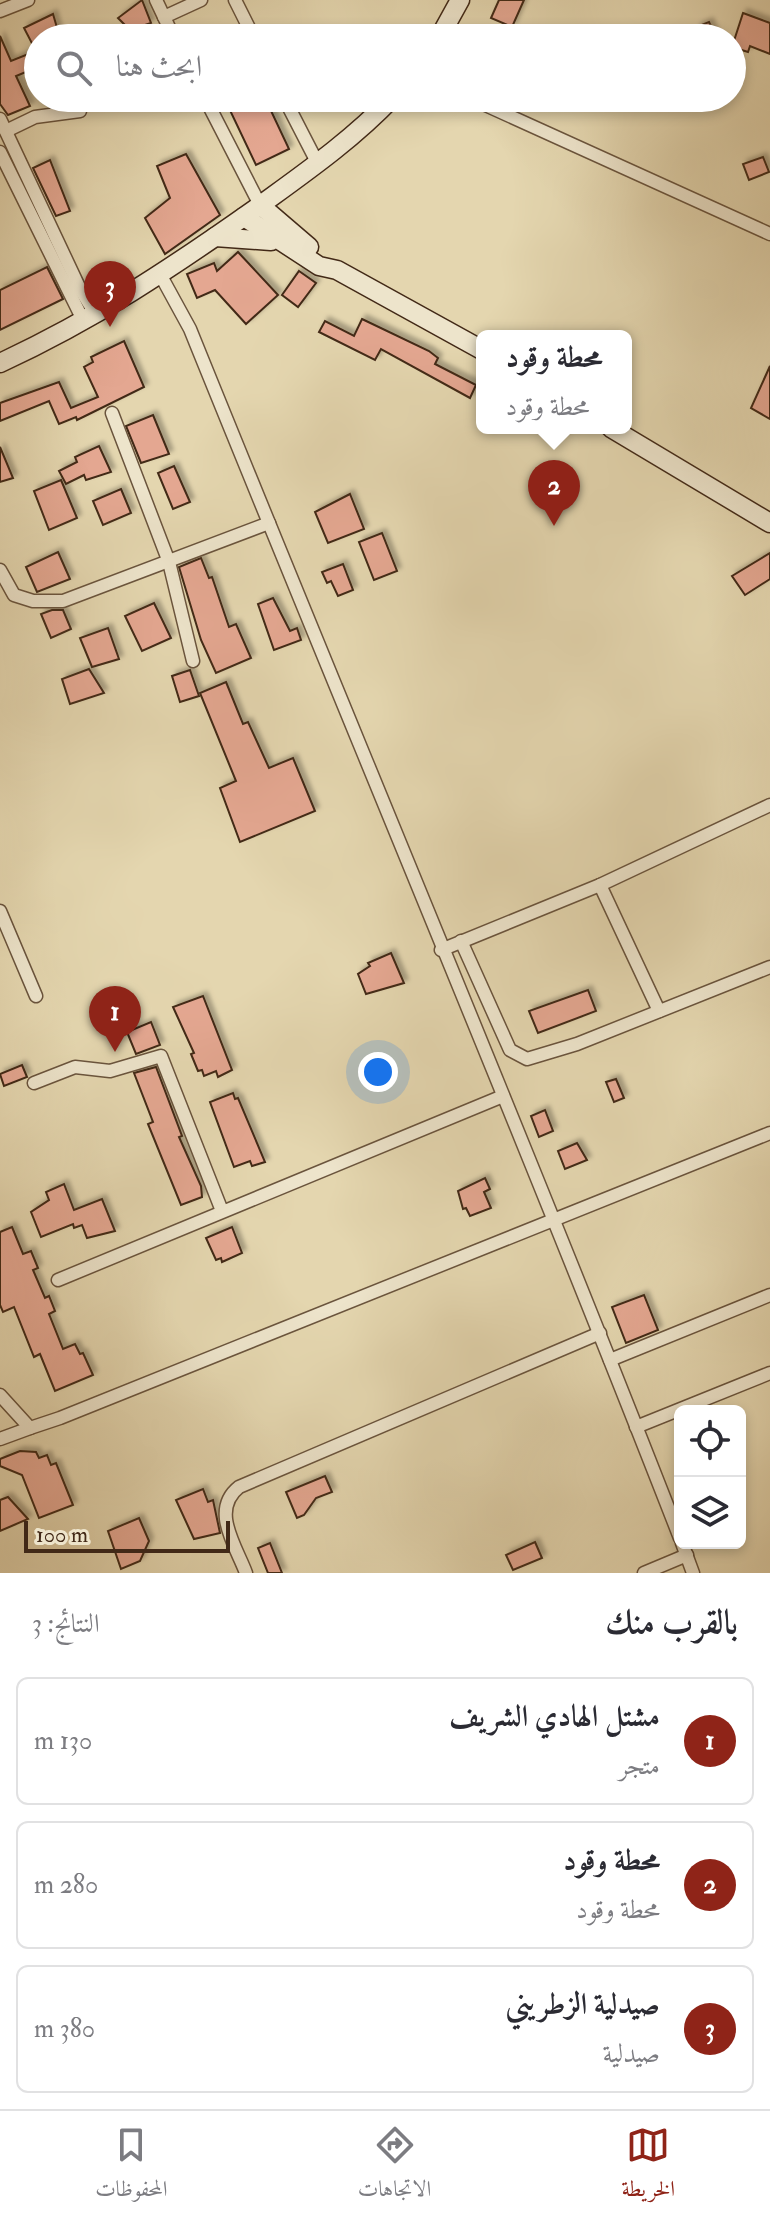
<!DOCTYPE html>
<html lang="ar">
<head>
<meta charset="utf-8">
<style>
  :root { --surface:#fff; --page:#f2f2f3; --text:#2b2b33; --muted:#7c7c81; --line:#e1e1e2; --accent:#8f2418 }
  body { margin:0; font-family:"IM FELL Double Pica",Amiri,serif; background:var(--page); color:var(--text); direction:rtl }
  .controls { position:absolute; right:24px; bottom:24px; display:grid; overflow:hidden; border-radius:12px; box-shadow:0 4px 12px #0003 }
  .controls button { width:72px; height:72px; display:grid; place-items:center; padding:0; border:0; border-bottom:2px solid var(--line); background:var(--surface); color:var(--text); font:40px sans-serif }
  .scale { position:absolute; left:24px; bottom:20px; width:206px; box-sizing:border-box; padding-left:8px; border:4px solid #422917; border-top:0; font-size:22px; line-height:28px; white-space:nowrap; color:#422917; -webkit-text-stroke:6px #ede4cb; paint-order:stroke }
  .you { position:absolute; left:378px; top:1072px; width:28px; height:28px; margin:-20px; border:6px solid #fff; border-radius:50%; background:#1a73e8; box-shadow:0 0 0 12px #1a73e833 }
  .badge { display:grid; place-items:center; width:52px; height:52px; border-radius:50%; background:var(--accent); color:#fff; font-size:26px; font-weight:700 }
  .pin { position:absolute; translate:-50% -66px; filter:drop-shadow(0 2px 4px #0008) }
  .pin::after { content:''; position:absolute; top:42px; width:28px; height:24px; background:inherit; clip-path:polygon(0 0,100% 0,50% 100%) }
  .popup { position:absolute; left:476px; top:330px; width:156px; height:104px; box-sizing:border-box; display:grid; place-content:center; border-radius:12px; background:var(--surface); filter:drop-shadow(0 2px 6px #0005); font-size:26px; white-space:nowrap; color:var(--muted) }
  .popup b { font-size:30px; color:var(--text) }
  .popup::after { content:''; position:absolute; left:50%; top:100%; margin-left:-16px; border:16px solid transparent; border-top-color:var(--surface) }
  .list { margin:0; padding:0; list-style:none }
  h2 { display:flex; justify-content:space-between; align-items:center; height:104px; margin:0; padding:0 32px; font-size:34px }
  h2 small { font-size:26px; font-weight:400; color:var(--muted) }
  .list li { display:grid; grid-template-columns:52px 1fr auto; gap:24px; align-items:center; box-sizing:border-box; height:128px; margin:0 16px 16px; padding:0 16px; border:2px solid var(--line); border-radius:12px }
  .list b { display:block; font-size:30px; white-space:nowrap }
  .list p { margin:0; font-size:26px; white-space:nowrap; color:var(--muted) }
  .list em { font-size:26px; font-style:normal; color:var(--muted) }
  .icon { flex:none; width:44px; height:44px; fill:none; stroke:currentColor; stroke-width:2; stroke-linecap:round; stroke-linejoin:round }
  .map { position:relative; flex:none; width:770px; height:1573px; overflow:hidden; direction:ltr }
  .search { position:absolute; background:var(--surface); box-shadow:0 4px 12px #0003; left:24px; right:24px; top:24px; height:88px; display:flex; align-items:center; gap:20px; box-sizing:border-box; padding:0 28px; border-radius:44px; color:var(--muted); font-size:30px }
  .sheet { height:536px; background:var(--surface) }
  nav { display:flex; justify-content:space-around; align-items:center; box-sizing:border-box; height:112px; border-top:2px solid var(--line); background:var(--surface); font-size:22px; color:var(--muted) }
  nav a { display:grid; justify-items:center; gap:4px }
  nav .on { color:var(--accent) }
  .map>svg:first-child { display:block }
  .building { fill:#e4a791; stroke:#422917; stroke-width:2; filter:url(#shadow) }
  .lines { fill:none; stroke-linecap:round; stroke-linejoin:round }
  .minor-casing { stroke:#6a543d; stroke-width:15 }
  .secondary-casing { stroke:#422917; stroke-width:21 }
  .minor { stroke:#ede4cb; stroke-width:12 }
  .secondary { stroke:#ede4cb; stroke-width:18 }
</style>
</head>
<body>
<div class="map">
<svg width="770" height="1573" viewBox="0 0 770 1573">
  <defs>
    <filter id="shadow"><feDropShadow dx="4" dy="-4" stdDeviation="2" flood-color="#0004"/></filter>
  </defs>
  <rect width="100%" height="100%" fill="#e4d6af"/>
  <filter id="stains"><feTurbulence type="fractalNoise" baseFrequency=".0025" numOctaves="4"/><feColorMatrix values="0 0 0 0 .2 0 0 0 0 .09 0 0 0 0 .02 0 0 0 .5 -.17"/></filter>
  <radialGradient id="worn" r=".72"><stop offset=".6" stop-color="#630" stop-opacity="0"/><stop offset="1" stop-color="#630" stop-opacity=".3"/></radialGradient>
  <g class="building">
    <path d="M142 0 151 23 130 30 118 18Z"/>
    <path d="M499 0H524L512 27 491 18Z"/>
    <path d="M743 13 770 23V54L750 46 748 52 732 47Z"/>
    <path d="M53 14 60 38H38V67L16 76 30 106 8 115 0 104V36L11 61 36 51 24 28Z"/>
    <path d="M709 22 716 38H691L699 26Z"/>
    <path d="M252 98H265L289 149 256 165 227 104Z"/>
    <path d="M186 154 220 215 165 254 145 218 170 198 157 166Z"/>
    <path d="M763 157 769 172 749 180 743 164Z"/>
    <path d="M50 160 70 211 56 216 33 168Z"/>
    <path d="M238 252 278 295 246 324 215 290 197 298 187 274 214 263 217 271Z"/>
    <path d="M47 267 63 299 0 330V290Z"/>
    <path d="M299 271 316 283 298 307 282 295Z"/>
    <path d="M362 319 429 351 438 358 435 364 476 385 470 398 381 349 375 360 319 332 325 321 354 336Z"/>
    <path d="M124 341 144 387 77 420 76 417 59 424 49 401 0 421V403L59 382 71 408 98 397 84 367 93 362 91 357Z"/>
    <path d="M770 366V419L751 408Z"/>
    <path d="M153 415 169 454 141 463 126 426Z"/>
    <path d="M99 446 111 472 86 480 84 475 66 484 59 471 77 462 75 457Z"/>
    <path d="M0 447 13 478 0 482Z"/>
    <path d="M174 466 190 502 173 509 158 473Z"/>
    <path d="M61 480 77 518 49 530 34 491Z"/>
    <path d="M121 489 131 513 103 525 93 501Z"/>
    <path d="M350 494 364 529 328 543 315 512Z"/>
    <path d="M382 533 397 571 374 580 359 542Z"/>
    <path d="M58 552 70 579 37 592 26 567Z"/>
    <path d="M770 553V579L745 595 732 576Z"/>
    <path d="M201 558 209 578 212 577 229 627 236 624 251 658 216 673 201 640 179 567Z"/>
    <path d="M343 564 353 590 338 596 331 581 327 583 322 572Z"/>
    <path d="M273 598 290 631 297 628 301 640 274 650 258 604Z"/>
    <path d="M154 603 171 638 142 651 125 616Z"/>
    <path d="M52 610H63L71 629 51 638 41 614Z"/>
    <path d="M108 628 119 659 92 667 80 638Z"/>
    <path d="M89 669 104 693 70 704 62 679Z"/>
    <path d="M190 670 199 696 180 702 172 676Z"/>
    <path d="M226 682 243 724 248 722 269 768 293 758 315 811 240 842 220 788 236 781 200 693Z"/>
    <path d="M391 953 404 983 366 994 358 974 370 966 368 963Z"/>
    <path d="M588 990 596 1011 538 1033 529 1011Z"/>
    <path d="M203 996 232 1070 218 1077 216 1071 204 1076 202 1070 198 1071 191 1054 194 1053 173 1007Z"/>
    <path d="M151 1022 160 1045 136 1054 127 1032Z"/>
    <path d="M22 1065 27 1077 4 1086 0 1074Z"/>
    <path d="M156 1067 182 1136 179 1137 201 1186 202 1197 181 1205 148 1124 153 1122 134 1073Z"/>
    <path d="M616 1079 624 1098 614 1102 606 1082Z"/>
    <path d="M233 1093 235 1099 238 1098 265 1162 252 1166 250 1161 234 1167 210 1102Z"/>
    <path d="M545 1110 553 1131 539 1137 531 1116Z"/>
    <path d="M577 1143 587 1160 565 1169 558 1151Z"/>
    <path d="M485 1178 490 1189 484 1192 491 1208 470 1216 466 1208 463 1209 458 1191Z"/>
    <path d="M64 1184 74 1210 102 1199 115 1231 87 1238 82 1225 74 1228 73 1224 41 1237 31 1212 49 1200 46 1192Z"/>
    <path d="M12 1227 23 1254 31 1251 38 1268 33 1270 45 1298 49 1296 55 1311 49 1314 63 1349 75 1344 80 1354 83 1353 93 1375 55 1391 40 1354 34 1357 14 1307 3 1312 0 1305V1232Z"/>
    <path d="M232 1227 242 1253 222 1262 221 1258 216 1260 206 1238Z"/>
    <path d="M644 1295 658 1330 626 1343 612 1307Z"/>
    <path d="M20 1451 36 1452 39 1458 47 1455 51 1465 56 1463 73 1505 39 1518 22 1475 0 1466V1459Z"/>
    <path d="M325 1476 332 1492 316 1498 304 1515 297 1518 286 1492Z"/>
    <path d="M203 1489 208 1502 213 1500 220 1533 194 1539 176 1500Z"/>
    <path d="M8 1497 28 1519 0 1531V1500Z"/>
    <path d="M139 1518 149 1541 140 1561 121 1569 108 1531Z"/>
    <path d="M535 1542 542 1558 513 1570 506 1555Z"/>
    <path d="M270 1543 282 1573H268L258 1548Z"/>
  </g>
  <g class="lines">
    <defs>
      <g id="minor">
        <path d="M156 0 174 38"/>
        <path d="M235 0 254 38"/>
        <path d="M0 11 28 0"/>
        <path d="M164 17 201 0"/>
        <path d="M205 98 260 205"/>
        <path d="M284 98 318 164"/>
        <path d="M470 98 770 234"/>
        <path d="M0 119 80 289 96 315"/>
        <path d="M6 131 35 117 80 111"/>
        <path d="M0 152 84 322"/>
        <path d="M161 276 190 329C353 732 522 1133 680 1538"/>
        <path d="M112 413 169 562 193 661"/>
        <path d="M0 570 14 595 33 601H63L269 523"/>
        <path d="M600 885 659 1011"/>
        <path d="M0 911 36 996"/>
        <path d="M461 941 510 1050 527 1059 577 1044 770 967"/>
        <path d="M441 950 600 885 770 805"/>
        <path d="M34 1083 75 1067 110 1071 161 1056 222 1211"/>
        <path d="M58 1280 503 1096"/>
        <path d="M610 1360 770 1295"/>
        <path d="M0 1395 30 1428 60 1418 770 1133"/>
        <path d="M636 1427 770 1373"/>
        <path d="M0 1439 30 1428"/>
        <path d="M682 1543 693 1573"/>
        <path d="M246 1573C236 1546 210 1510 239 1487L600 1333"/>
        <path d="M644 1573 687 1555"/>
      </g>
      <g id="secondary">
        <path d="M439 38 460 0"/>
        <path d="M260 205 309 247"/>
        <path d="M244 217 319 266 337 270 482 350"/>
        <path d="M215 237 271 241"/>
        <path d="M0 363C95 319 170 269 255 209 303 174 351 141 392 98"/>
        <path d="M611 428 770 523"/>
      </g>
    </defs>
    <use href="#minor" class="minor-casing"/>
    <use href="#secondary" class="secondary-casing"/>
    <use href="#minor" class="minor"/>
    <use href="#secondary" class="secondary"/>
  </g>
  <rect width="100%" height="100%" filter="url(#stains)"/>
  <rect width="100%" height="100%" fill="url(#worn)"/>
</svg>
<div class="controls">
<button><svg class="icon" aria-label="locate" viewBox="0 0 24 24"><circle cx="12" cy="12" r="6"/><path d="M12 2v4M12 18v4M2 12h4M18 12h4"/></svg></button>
<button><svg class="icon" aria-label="layers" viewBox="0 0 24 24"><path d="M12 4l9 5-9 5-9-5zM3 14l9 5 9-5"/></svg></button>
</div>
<div class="scale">100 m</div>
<div class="you"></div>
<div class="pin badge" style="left:115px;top:1052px">1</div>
<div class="pin badge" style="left:554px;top:526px">2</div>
<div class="popup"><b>محطة وقود</b>محطة وقود</div>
<div class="pin badge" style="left:110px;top:327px">3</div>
<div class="search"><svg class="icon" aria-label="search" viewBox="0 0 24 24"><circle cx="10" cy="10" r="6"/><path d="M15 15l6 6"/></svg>ابحث هنا</div>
</div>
<section class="sheet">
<h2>بالقرب منك<small>النتائج: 3</small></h2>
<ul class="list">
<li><span class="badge">1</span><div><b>مشتل الهادي الشريف</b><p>متجر</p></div><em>130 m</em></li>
<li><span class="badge">2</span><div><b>محطة وقود</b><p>محطة وقود</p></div><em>280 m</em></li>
<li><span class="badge">3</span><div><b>صيدلية الزطريني</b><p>صيدلية</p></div><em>380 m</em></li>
</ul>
</section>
<nav>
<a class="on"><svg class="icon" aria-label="map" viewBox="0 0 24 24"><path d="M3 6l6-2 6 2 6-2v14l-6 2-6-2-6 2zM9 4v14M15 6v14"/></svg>الخريطة</a>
<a><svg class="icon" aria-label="directions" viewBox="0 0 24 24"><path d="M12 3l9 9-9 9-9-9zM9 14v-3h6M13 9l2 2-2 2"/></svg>الاتجاهات</a>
<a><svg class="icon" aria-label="saved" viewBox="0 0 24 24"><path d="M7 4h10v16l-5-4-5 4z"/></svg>المحفوظات</a>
</nav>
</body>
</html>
